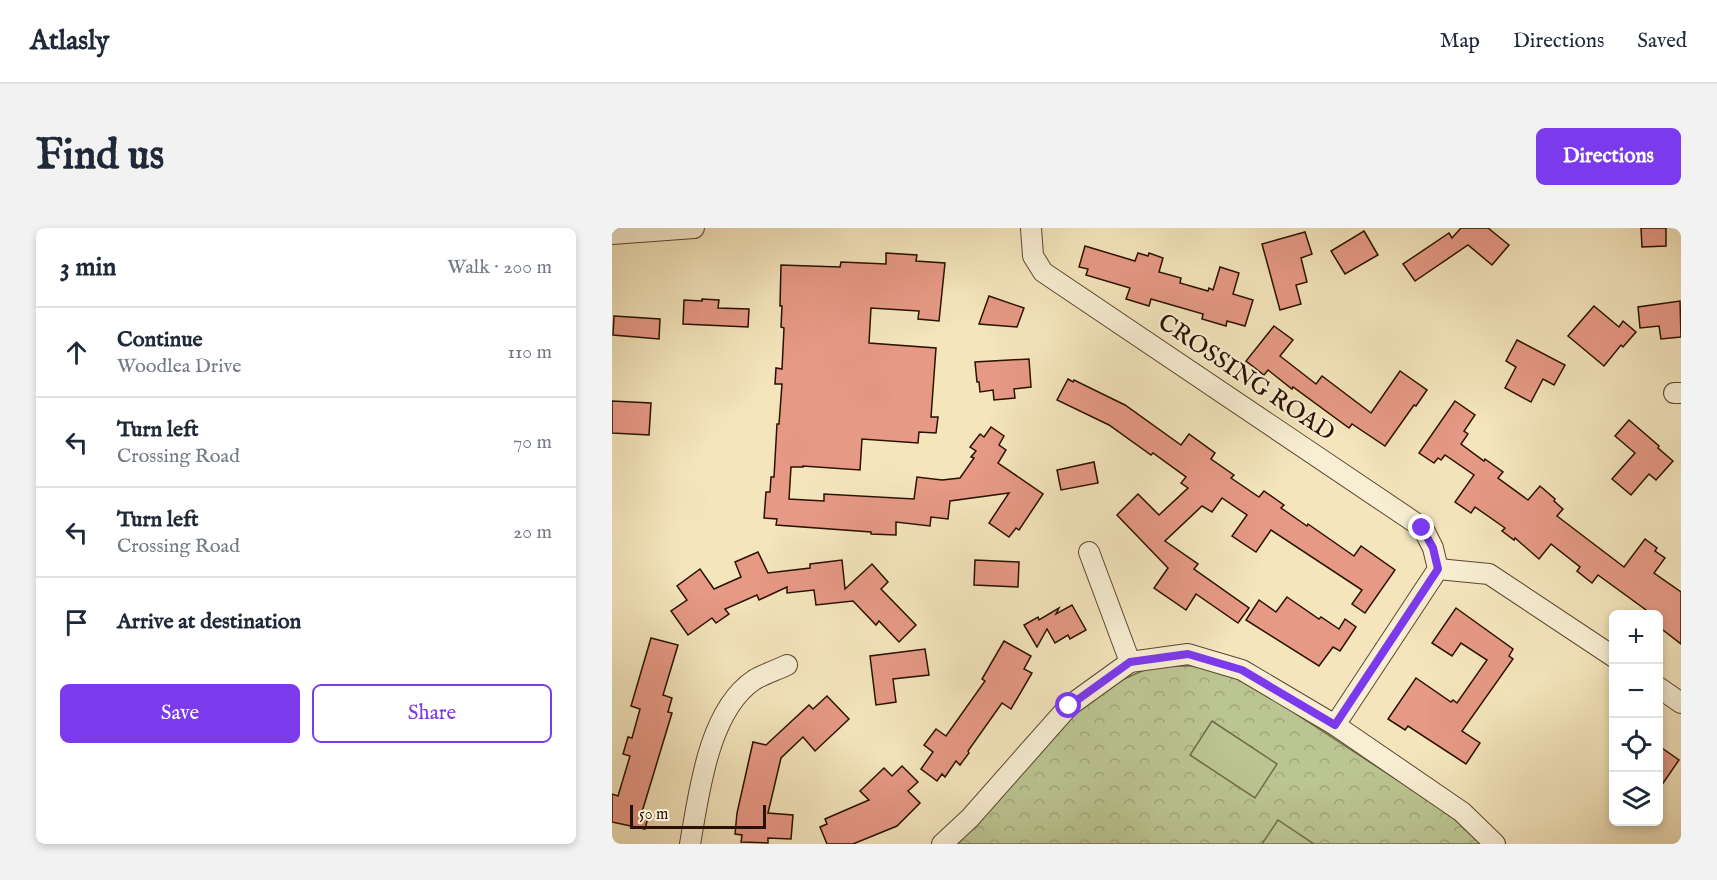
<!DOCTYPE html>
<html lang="en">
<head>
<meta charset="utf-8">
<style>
  :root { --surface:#fff; --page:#f2f2f3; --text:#1f2937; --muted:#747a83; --line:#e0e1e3; --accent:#7c3aed }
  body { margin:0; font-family:"IM FELL English",serif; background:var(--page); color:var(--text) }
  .controls { position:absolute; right:18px; bottom:18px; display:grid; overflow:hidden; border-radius:9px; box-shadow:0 3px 9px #0003 }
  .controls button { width:54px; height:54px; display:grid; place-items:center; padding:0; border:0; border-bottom:2px solid var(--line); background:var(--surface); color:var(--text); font:30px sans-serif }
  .scale { position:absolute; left:18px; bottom:15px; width:136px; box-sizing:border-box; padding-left:6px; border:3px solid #2a1101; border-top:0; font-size:16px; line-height:21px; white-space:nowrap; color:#2a1101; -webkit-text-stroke:4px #f8eed3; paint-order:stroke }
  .stop { position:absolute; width:18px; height:18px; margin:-14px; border:4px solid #7c3aed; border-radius:50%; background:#fff }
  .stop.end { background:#7c3aed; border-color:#fff; box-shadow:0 2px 6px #0008 }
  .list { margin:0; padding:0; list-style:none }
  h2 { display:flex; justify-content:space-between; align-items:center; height:78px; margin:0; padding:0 24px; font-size:26px }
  h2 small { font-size:20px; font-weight:400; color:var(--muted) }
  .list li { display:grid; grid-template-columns:39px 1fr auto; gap:18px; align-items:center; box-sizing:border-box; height:90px; padding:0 24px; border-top:2px solid var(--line) }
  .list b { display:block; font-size:22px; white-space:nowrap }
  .list p { margin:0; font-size:20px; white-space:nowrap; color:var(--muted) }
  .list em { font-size:20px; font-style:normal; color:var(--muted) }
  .actions { display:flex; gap:12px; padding:18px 24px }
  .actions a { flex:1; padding:14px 0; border:2px solid var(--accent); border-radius:9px; text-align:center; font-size:21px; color:var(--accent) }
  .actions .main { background:var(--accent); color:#fff }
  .icon { flex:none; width:33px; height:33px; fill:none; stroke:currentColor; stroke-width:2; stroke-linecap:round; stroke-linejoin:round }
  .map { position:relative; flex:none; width:1069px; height:616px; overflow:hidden; border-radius:9px }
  header { display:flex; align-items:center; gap:36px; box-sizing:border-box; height:84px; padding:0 30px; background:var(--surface); border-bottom:2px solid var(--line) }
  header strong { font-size:28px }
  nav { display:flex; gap:33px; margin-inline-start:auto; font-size:21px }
  .intro { display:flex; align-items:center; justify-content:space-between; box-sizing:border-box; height:144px; padding:0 36px }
  h1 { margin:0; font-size:42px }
  .button { padding:15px 27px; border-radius:9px; background:var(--accent); color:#fff; font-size:21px; font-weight:700 }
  main { display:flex; gap:36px; padding:0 36px }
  aside { flex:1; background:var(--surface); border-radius:9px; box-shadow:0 3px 9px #0003 }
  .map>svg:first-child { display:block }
  .park { fill:url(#park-crowns); stroke:#726b49; stroke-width:1.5 }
  .pitch { fill:#bbc591; stroke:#726b49; stroke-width:1.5 }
  .building { fill:#e69985; stroke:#2a1101; stroke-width:1.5 }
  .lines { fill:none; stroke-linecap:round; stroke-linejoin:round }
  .minor-casing { stroke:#5c4630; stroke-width:22 }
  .minor { stroke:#f8eed3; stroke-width:20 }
  .route { stroke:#7c3aed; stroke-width:8 }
  .labels { text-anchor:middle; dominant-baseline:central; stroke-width:4.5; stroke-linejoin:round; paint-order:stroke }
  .street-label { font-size:24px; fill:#2a1101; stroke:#f8eed3 }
</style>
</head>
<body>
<header>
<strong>Atlasly</strong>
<nav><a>Map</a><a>Directions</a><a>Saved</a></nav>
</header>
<div class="intro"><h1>Find us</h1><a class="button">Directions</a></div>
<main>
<aside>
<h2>3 min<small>Walk · 200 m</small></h2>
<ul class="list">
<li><svg class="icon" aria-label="ahead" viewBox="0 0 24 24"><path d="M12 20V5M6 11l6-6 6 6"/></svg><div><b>Continue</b><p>Woodlea Drive</p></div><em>110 m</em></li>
<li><svg class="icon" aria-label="left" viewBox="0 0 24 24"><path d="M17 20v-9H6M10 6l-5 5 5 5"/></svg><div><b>Turn left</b><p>Crossing Road</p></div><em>70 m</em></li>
<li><svg class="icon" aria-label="left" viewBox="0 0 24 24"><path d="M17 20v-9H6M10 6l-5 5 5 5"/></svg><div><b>Turn left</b><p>Crossing Road</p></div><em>20 m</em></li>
<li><svg class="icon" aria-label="arrive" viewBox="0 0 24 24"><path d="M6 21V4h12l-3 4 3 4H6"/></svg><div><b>Arrive at destination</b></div></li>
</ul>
<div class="actions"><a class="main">Save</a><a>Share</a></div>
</aside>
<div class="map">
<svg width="1069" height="616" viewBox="0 0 1069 616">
  <defs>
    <pattern id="park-crowns" width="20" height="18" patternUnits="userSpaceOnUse" patternTransform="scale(1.5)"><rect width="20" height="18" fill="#bbc591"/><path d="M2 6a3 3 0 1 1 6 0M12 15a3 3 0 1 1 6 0" fill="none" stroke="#a1a87b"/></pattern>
  </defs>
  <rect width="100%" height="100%" fill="#f4e5bc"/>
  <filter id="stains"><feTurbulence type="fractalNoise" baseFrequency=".00333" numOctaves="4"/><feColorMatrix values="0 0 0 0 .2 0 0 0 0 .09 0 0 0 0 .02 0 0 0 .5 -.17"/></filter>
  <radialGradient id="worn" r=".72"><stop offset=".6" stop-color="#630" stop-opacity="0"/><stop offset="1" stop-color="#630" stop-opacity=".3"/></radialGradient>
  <path class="park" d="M541 438H588L629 450 836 585 869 616H345L461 486 492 460Z"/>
  <g class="pitch">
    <path d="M600 493 665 536 643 570 578 527Z"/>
    <path d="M666 592 702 616H650Z"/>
  </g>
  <g class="building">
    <path d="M849 0H876L897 17 880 37 856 17 803 53 791 36 837 5 840 10Z"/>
    <path d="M1029 0H1054V18L1030 19Z"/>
    <path d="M752 3 766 27 733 46 719 23Z"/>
    <path d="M693 4 700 26 689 30 695 54 684 57 689 76 668 82 650 16Z"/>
    <path d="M473 18 523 33 526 25 536 28 537 25 551 30 547 44 569 50 568 55 596 63 597 60 601 62 608 39 627 45 621 66 641 72 633 98 615 93 614 98 590 91 591 86 539 71 537 78 514 71 518 60 474 47 476 41 467 39Z"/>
    <path d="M274 25 305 27 304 33 333 35 327 93 306 91 307 83 259 80 257 115 324 120 319 189H326L324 205 307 204 306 215 250 211 248 242 191 238V239H179L177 271 212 273V266L302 271 305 249 330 252 348 250 362 230 359 229 364 223 358 219 368 206 372 209 379 199 392 208 387 217 394 222 386 235 431 266 407 302 404 300 397 309 377 295 397 265 338 273 336 291 319 289 318 298 284 294V307L259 306V304L164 297 165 291 152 290 154 264H158L159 249H162L165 196H167L170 156H163L164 140 170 141 172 100 169 99 170 78H168L169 37 228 39 229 34 274 36Z"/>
    <path d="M377 68 412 80 405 99 367 96Z"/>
    <path d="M90 71 107 72 106 80 137 81 136 99 71 96 72 72 90 73Z"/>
    <path d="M1068 73 1069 109 1049 111 1047 98 1028 100 1026 79Z"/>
    <path d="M982 78 1007 99 1011 93 1024 104 1011 119 1009 117 992 138 956 108Z"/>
    <path d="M2 88 48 91 47 111 1 107Z"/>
    <path d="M662 98 681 112 668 128 704 156 710 148 759 185 788 143 815 162 804 178 802 177 773 218 740 196 737 200 681 159 680 161 656 142 652 147 634 133Z"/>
    <path d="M905 112 953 137 942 157 931 151 919 174 893 160 904 139 894 133Z"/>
    <path d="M417 131 419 159 402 161 403 170 382 172 381 162 368 164 367 154H365L363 134Z"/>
    <path d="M456 151 461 154 462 152 513 177 569 217 577 206 603 225 599 231 622 247 619 250 647 269 652 263 672 277 669 280 695 298 696 296 742 328 749 318 783 342 753 385 740 376 750 362 659 302 644 324 620 308 635 287 610 270 600 284 590 278 553 313 586 336 582 341 637 380 626 395 584 366 574 382 542 360 556 340 505 287 526 266 547 287 576 260 569 255 574 249 541 225 539 227 497 197 445 172Z"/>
    <path d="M0 173 39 175 37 207 0 205Z"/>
    <path d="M843 173 863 187 852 203 856 206 849 216 872 233 873 231 891 244 886 250 916 272 928 258 943 271 942 273 951 281 945 288 1012 339 1033 311 1045 320 1043 323 1053 330 1042 345 1069 364V416L1047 399V387H1041L986 347 980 355 965 343 968 339 939 316 927 331 903 310 902 312 890 303 893 300 863 279 859 285 843 274 862 247 833 227 829 232 826 230 822 235 807 225Z"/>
    <path d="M1017 192 1047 218 1046 220 1061 233 1044 252 1037 246 1019 267 1000 251 1023 225 1003 208Z"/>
    <path d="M482 234 486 255 449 262 445 242Z"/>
    <path d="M146 324 156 345 198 340V336L230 332 233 361 260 336 276 354 269 361 304 397 287 414 267 393 264 397 241 373 204 377 202 362 175 365V359L147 372 145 367 113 381 117 386 104 395 100 390 76 407 59 383 75 372 65 358 88 341 102 361 129 349 123 334Z"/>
    <path d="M363 332 407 334 406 359 362 357Z"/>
    <path d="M675 369 707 391 709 389 727 401 733 391 744 399 728 423 721 419 707 438 634 392 647 372 664 384Z"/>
    <path d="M460 377 474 402 458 411 456 407 443 415 435 401 425 419 412 397 426 389 427 392 447 380 444 386Z"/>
    <path d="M844 380 901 421 897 428 901 431 850 503 868 515 854 536 796 498 793 502 776 491 804 450 839 474 841 472 845 475 875 432 849 415 840 428 820 415Z"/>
    <path d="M39 410 66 417 51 467 60 470 56 484 60 485 30 584 37 585 33 601 0 594V566L6 568 18 528 11 526 16 509 20 510 28 481 19 478Z"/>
    <path d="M392 413 419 428 412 441 420 445 399 481 390 475 356 523 357 525 348 537 344 533 333 549 330 546 325 553 309 541 321 524 312 517 324 501 334 508 373 453 370 451Z"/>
    <path d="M313 421 317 447 281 451 284 474 264 477 258 428Z"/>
    <path d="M215 468 237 491 203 523 191 509 169 530 156 585 181 587 179 611 156 610V615L129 614 130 607 123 606 125 585 141 514 154 517 197 477 201 481Z"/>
    <path d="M1047 518 1067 532 1047 561Z"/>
    <path d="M290 538 306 554 296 563 308 575 285 598 241 616H215L208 599 215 596 213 591 257 572 248 563 272 540 280 548Z"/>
  </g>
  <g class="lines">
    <defs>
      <g id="minor">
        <path d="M419 0 421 28 431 44 811 300 821 320 826 341 723 497"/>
        <path d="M0 6 82 0"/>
        <path d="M1062 165H1069"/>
        <path d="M477 324 518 434"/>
        <path d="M826 341 877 346 1002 429"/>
        <path d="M1046 459 1069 475"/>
        <path d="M78 616C87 566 96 483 142 452 152 446 165 442 175 437"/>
        <path d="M330 616 358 590 457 478 518 434 576 426 630 442 723 497 850 584 883 616"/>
      </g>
    </defs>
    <use href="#minor" class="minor-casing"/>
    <use href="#minor" class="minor"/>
  </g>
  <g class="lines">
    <path class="route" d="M457 478 518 434 576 426 630 442 723 497 826 341 821 320 810 300"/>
  </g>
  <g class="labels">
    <g class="street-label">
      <text transform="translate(634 150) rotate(34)">CROSSING ROAD</text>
    </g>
  </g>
  <rect width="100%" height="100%" filter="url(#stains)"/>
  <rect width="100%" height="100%" fill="url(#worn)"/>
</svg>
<div class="controls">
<button>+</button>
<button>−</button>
<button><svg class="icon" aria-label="locate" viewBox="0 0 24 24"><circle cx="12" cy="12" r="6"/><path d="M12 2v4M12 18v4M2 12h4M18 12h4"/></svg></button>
<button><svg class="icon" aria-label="layers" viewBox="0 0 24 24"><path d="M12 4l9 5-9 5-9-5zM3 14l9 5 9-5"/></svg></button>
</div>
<div class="scale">50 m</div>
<div class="stop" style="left:457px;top:478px"></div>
<div class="stop end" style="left:810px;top:300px"></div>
</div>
</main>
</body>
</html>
